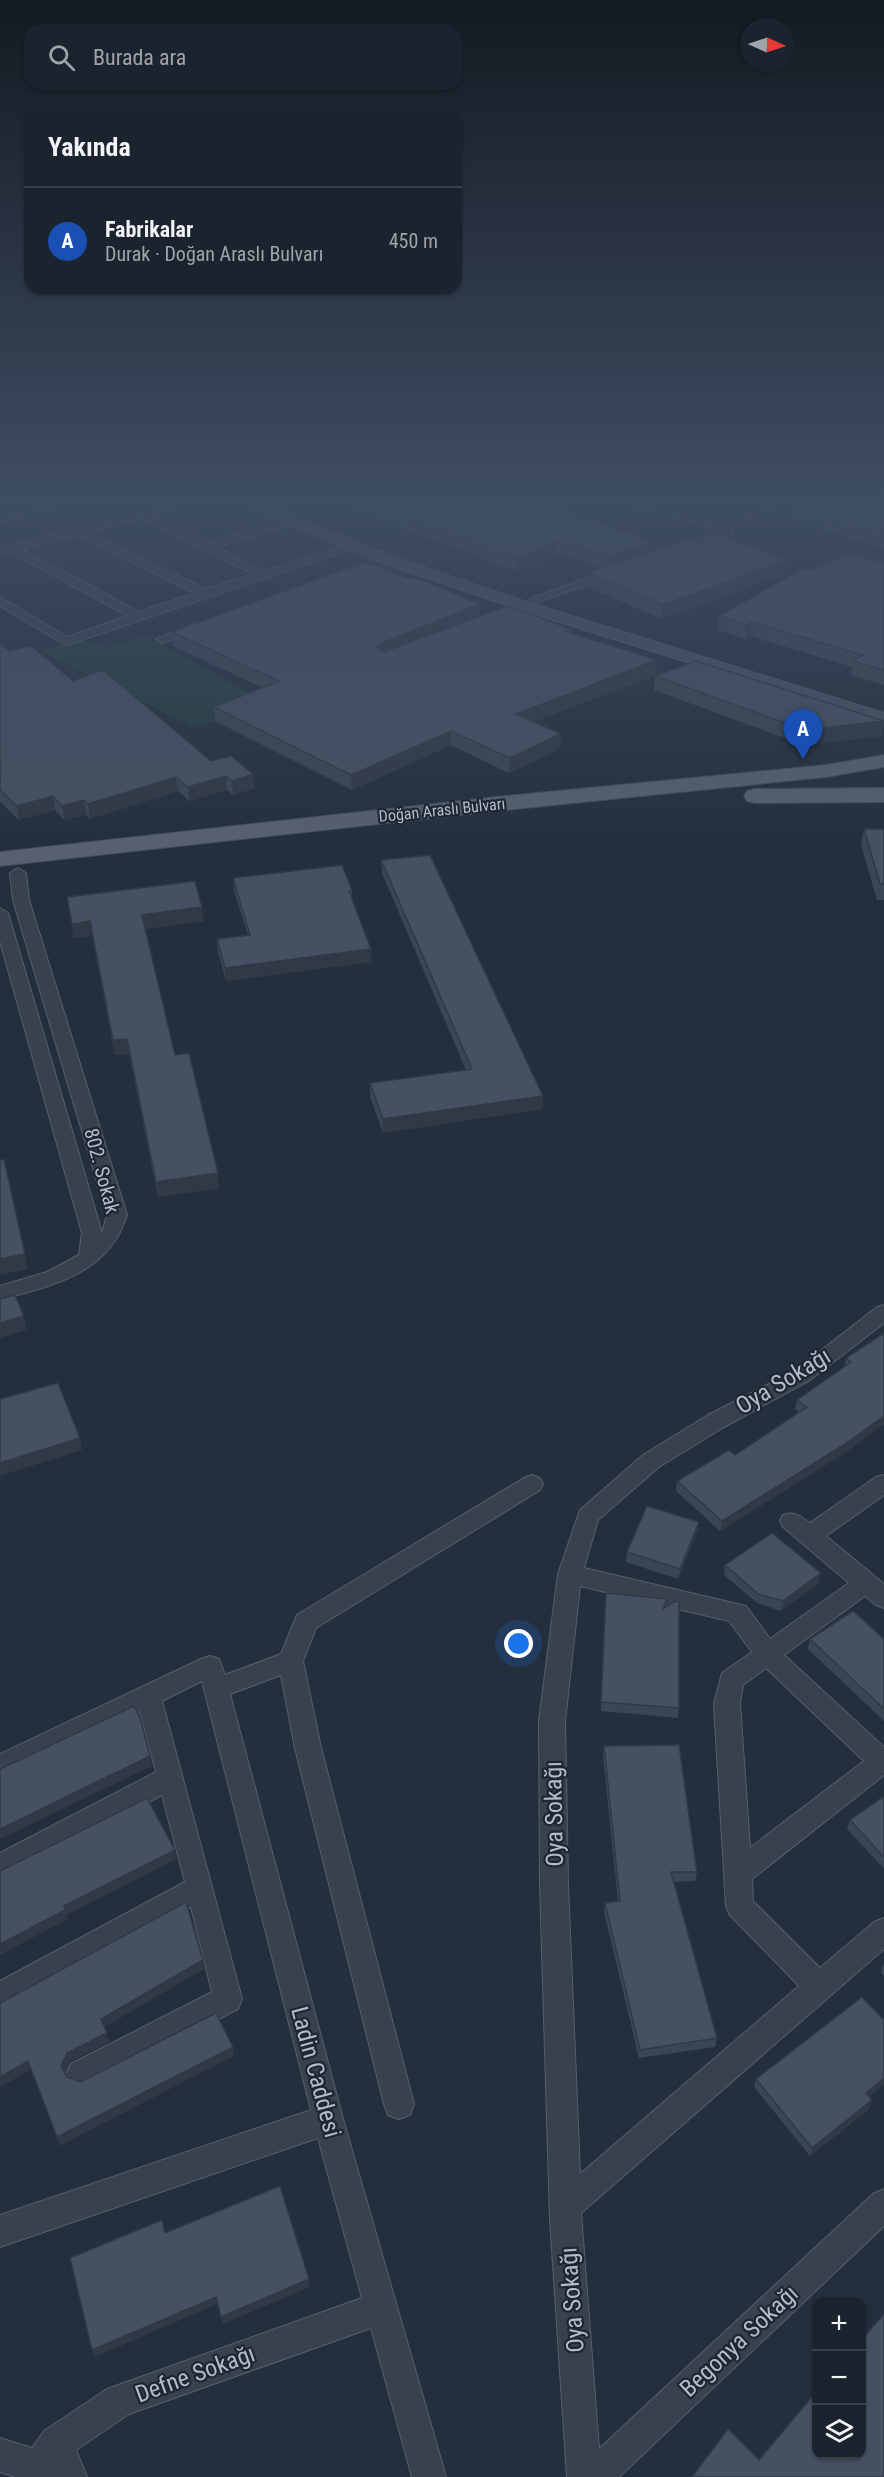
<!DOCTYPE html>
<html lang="tr">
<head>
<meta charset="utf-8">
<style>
  :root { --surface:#1b232e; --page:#282f3a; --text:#f1f3f6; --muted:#a0a4aa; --line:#39404a; --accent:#8ab4f8 }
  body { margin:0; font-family:"Roboto Condensed",sans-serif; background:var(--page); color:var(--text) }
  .controls { position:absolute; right:18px; bottom:18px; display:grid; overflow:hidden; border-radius:12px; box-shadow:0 2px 4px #0004 }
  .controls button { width:54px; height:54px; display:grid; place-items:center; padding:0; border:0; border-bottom:2px solid var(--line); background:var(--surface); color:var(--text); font:30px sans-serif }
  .compass { position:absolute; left:740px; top:18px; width:54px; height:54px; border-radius:50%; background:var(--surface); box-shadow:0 2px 4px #0004; rotate:93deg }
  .you { position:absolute; left:519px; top:1644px; width:21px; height:21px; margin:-15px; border:4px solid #fff; border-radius:50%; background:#1a73e8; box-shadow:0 0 0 9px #1a73e833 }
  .badge { display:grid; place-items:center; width:39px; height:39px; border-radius:50%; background:var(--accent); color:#fff; font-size:20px; font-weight:700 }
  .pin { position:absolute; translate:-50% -50px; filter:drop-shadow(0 2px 3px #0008) }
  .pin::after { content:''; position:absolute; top:32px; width:21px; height:18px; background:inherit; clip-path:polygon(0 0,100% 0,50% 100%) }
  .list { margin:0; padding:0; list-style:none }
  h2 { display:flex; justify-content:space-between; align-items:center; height:78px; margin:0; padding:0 24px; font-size:26px }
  h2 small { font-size:20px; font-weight:400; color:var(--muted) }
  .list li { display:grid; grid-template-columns:39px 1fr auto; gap:18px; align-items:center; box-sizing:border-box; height:108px; padding:0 24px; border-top:2px solid var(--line) }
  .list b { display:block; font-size:22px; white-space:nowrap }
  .list p { margin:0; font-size:20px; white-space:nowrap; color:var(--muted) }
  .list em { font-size:20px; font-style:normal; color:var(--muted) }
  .icon { flex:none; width:33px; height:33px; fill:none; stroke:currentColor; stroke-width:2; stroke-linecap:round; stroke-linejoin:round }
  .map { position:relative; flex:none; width:884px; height:2477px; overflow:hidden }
  .search { position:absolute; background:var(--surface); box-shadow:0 2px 4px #0004; left:24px; top:24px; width:438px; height:66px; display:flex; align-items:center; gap:15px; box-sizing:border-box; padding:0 21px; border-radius:18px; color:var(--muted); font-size:22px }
  .panel { position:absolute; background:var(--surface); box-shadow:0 2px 4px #0004; left:24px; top:108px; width:438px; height:186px; border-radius:18px }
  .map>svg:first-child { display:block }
  .green { fill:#263c3f }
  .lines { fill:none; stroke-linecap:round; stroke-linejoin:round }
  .minor-casing { stroke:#565f6c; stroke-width:2 }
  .secondary-casing { stroke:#565f6c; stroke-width:2 }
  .primary-casing { stroke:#414a57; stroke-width:2 }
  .minor { fill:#38414e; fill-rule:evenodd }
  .secondary { fill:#465061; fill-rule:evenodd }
  .primary { fill:#56606e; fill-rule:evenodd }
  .wall { fill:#3b4654 }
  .shaded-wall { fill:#303945 }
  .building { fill:#455162; stroke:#303945; stroke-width:1.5 }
  .labels { text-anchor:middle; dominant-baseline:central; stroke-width:4.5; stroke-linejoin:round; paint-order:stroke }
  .far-street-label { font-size:16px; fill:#b4bcc9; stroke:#1d2633 }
  .street-label { font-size:20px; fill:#b4bcc9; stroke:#1d2633 }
  .near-street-label { font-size:24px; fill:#b4bcc9; stroke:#1d2633 }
</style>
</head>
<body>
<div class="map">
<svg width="884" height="2477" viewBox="0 0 884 2477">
  <rect width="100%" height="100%" fill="#242f3e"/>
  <path class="green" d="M146 636 262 700 195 728 40 651 82 639 105 648Z"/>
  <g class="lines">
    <defs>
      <g id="minor">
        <path d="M88 495H107L0 523V517Z"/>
        <path d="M208 495H227L153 516 207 542 286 520H294V524L216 547 264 571 349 545H357L359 547 66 645 0 606V597L4 599 67 637 128 616 11 552 0 554V548ZM142 518 253 574 206 589 87 532ZM76 535 195 593 139 612 22 549Z"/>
        <path d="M308 495H324L285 510H277L276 508Z"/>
        <path d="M576 495H597L723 524 788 495H803L730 528 733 533 732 535 698 546 694 545V541L722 532 720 529Z"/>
        <path d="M613 569 617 570V574L540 601 536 603 530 599Z"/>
        <path d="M196 623 200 624V630L162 643 156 639Z"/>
        <path d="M18 868 26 873 29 900 127 1215C109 1274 53 1285 0 1300V1286L47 1272 79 1255 82 1233 0 941V908L8 913 102 1233 107 1215 13 900 10 873Z"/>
        <path d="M884 1305V1323L810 1380 724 1427 659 1467 598 1520 584 1568 746 1606 770 1639 849 1583 783 1527 780 1521 783 1515C795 1511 800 1516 810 1523L876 1477 884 1475V1495L826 1536 884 1584V1608L876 1605 865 1596 784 1655 884 1747V1775L752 1879 753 1901 820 1968 874 1922 884 1918V1949L581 2213 599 2449 873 2194 884 2189V2226L619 2477H567L550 2219 540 1884 539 1721 558 1574 580 1510 643 1455 708 1415 796 1370 877 1307ZM580 1586 729 1621 752 1652 722 1673 714 1704 726 1906 730 1915 799 1986 580 2174 568 1884 565 1721ZM766 1668 864 1761 750 1848 740 1704 743 1685Z"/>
        <path d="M532 1475 540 1478 543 1484 540 1490 316 1628 303 1661 321 1748 414 2104 410 2115 399 2119 388 2115 384 2104 295 1748 281 1675 230 1694 343 2119 446 2477H412L371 2328 129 2414 76 2450 87 2477H15L0 2472V2438L32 2448 44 2431 107 2389 362 2298 318 2138 0 2247V2215L311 2110 202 1681 162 1701 242 1999 238 2009 81 2089 71 2084 66 2074 71 2064 212 1992 191 1907 0 2010V1981L185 1882 162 1795 0 1879V1853L156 1772 140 1711 0 1777V1754L201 1659 210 1656 219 1659 225 1675 281 1654 297 1615 524 1478Z"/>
      </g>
      <path id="secondary" d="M217 495H238L394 557 530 603 884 713V724L518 609 382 563Z"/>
      <g id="primary">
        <path d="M884 755V767L826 777 496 811 0 866V852L496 797 826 765Z"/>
        <path d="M884 788V802L755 803 747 801 744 796 747 791 755 789Z"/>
      </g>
    </defs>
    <use href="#minor" class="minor-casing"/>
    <use href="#secondary" class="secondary-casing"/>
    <use href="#primary" class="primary-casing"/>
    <use href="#minor" class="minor"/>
    <use href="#secondary" class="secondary"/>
    <use href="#primary" class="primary"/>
  </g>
  <g class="wall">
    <path d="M330 495H529L577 512V515L651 552 784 574 662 619 588 587V573L603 568 564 554H556L517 571 330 502Z"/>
    <path d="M884 495V549L787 518 788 506Z"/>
    <path d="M884 563V685L851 675 852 667 750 636 746 639 718 630 719 616 811 570Z"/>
    <path d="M480 616 570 629 569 632 657 660 656 675 533 722 561 734 560 749 509 773 451 745 352 790 215 721 214 707 263 688 173 646 172 632Z"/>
    <path d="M0 643 9 651 73 681 211 761 253 774 254 788 233 795 227 790 189 801 178 791 90 819 86 815 64 820 55 810 19 820 0 802Z"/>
    <path d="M655 676 882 736 803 745 654 690Z"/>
    <path d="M864 829H884V900H877L861 845Z"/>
    <path d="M381 860 543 1096 542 1109 383 1133 370 1097V1083L466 1070 382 873Z"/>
    <path d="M233 878 352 890V900L371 949V962L226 981 218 952 217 939 248 935 234 891Z"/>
    <path d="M67 897 204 921 145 929 175 1055 219 1188 158 1197 129 1054 115 1055 92 936 74 938Z"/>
    <path d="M884 1333V1424L843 1454 720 1531 676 1491 677 1481 735 1455 799 1412 795 1409 797 1400 844 1367 846 1358Z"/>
    <path d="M699 1522 697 1532 678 1579 626 1562 627 1552Z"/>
    <path d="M725 1565 819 1583 781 1611 757 1603 724 1575Z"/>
    <path d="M606 1593 666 1606 679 1708 678 1718 601 1711Z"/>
    <path d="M810 1639H884V1721L808 1649Z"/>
    <path d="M604 1746 697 1872 695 1881 674 1882 717 2038 715 2047 639 2058 604 1912 605 1903 618 1901 603 1756Z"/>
    <path d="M884 1796V1869L847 1829 850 1820Z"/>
    <path d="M884 1963V1976L881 1972Z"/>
    <path d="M756 2079 869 2097 872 2100 869 2109 810 2156 754 2087Z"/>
  </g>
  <g class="shaded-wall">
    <path d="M556 541V554L517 571V558Z"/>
    <path d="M652 541 651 554 606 569V556Z"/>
    <path d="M786 560 784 574 662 619 663 605Z"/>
    <path d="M480 604V617L379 658 377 647 379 644Z"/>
    <path d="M751 622 750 636 746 639 747 625Z"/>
    <path d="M657 660 656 675 515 729 516 714Z"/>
    <path d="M884 721 882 736 803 745 805 730Z"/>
    <path d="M451 731V745L352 790 351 775Z"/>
    <path d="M561 734 560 749 509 773 510 758Z"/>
    <path d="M253 774 254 788 233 795 232 781Z"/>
    <path d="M226 776 227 790 189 801 188 787Z"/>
    <path d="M176 777 178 791 90 819 88 804Z"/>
    <path d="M53 796 55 810 19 820 17 806Z"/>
    <path d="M84 800 86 815 64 820 62 806Z"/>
    <path d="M202 907 204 921 144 929 142 915Z"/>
    <path d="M90 921 92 936 74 938 72 924Z"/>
    <path d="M371 949V962L226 981 225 968Z"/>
    <path d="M127 1039 129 1054 115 1055 113 1040Z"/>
    <path d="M543 1096 542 1109 383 1133V1119Z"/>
    <path d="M218 1173 219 1188 158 1197 156 1182Z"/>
    <path d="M25 1254 28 1269 0 1275V1259Z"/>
    <path d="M24 1316 27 1330 0 1338V1323Z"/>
    <path d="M884 1416V1424L843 1454 720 1531 722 1521Z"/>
    <path d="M80 1438 82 1450 0 1476V1463Z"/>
    <path d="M699 1522 697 1532 678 1579 680 1569Z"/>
    <path d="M821 1573 819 1583 781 1611 783 1601Z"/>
    <path d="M150 1756 152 1766 0 1839V1829Z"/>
    <path d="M175 1850 176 1859 67 1915 68 1919 0 1955V1944L64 1906Z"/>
    <path d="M203 1960 204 1969 103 2028 101 2019Z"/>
    <path d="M107 2033 109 2042 70 2062 64 2075 61 2066 67 2053Z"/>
    <path d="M233 2047 234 2056 59 2146 57 2137Z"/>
    <path d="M28 2061 31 2070 0 2087V2077Z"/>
    <path d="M884 2078V2084L863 2102 866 2093Z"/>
    <path d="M872 2100 869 2109 810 2156 812 2148Z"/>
    <path d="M309 2279 310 2287 223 2324 221 2317Z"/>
    <path d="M216 2297 217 2304 95 2357 92 2350Z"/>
  </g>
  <g class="building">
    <path d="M346 495H529L577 512 572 514 652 541 606 556 565 542 556 541 517 558Z"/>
    <path d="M817 495H884V536L788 506Z"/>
    <path d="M719 535 786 560 663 605 588 573 668 546 690 540 696 543Z"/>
    <path d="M849 554 884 563V670L853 661 863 655 751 622 747 625 719 616 804 568 811 570Z"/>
    <path d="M359 564H373L410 579 414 577 480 604 379 644 377 647 384 652 508 606 570 629 565 631 657 660 516 714 561 734 510 758 451 731 351 775 214 707 279 681 172 632Z"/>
    <path d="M0 643 9 651 31 646 73 681 103 670 211 761 231 756 253 774 232 781 226 776 188 787 176 777 88 804 84 800 62 806 53 796 17 806 0 790Z"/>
    <path d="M696 661 884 721 805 730 655 676Z"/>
    <path d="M864 829H884V884H880Z"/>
    <path d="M430 855 543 1096 383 1119 370 1083 472 1069 381 860Z"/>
    <path d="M342 865 352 890 349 891 371 949 225 968 217 939 250 935 233 878Z"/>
    <path d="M195 881 202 907 142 915 175 1055 189 1053 218 1173 156 1182 127 1039 113 1040 90 921 72 924 67 897Z"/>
    <path d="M4 1159 25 1254 0 1259V1160Z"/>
    <path d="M15 1295 24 1316 0 1323V1299Z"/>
    <path d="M884 1333V1416L845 1444 722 1521 677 1481 729 1450 735 1455 807 1407 797 1400 851 1362 846 1358Z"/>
    <path d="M58 1383 80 1438 0 1463V1399Z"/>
    <path d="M647 1506 699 1522 680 1569 627 1552Z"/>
    <path d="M772 1533 821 1573 783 1601 758 1594 725 1565Z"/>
    <path d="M606 1593 667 1599 663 1609 675 1601 679 1602V1708L601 1702Z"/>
    <path d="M853 1611 884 1639V1709L810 1639Z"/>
    <path d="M134 1706 140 1717 150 1756 0 1829V1769Z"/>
    <path d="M679 1745 697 1872H671L717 2038 640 2050 605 1903 620 1901 604 1746Z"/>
    <path d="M884 1796V1857L850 1820Z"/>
    <path d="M147 1798 175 1850 64 1906 65 1910 0 1944V1871Z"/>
    <path d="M186 1902 203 1960 101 2019 107 2033 67 2053 61 2066 67 2077 80 2082 216 2013 233 2047 57 2137 28 2061 0 2077V2003Z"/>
    <path d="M862 1997 884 2020V2078L866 2093 872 2100 812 2148 756 2079Z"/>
    <path d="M280 2186 309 2279 221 2317 216 2297 92 2350 70 2258 162 2220 165 2233Z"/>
    <path d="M884 2314V2477H692L728 2429 759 2460 816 2392V2454H861V2340Z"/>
  </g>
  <linearGradient id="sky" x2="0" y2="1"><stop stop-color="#141a22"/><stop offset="0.59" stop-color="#3f4d63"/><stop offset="1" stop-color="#3f4d63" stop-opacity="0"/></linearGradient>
  <rect width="884" height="842" fill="url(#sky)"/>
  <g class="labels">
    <g class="far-street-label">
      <text transform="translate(442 810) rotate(-6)">Doğan Araslı Bulvarı</text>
    </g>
    <g class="street-label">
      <text transform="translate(102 1171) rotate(75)">802. Sokak</text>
    </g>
    <g class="near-street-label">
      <text transform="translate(783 1381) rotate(-31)">Oya Sokağı</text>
      <text transform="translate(554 1814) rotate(-91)">Oya Sokağı</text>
      <text transform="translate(316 2072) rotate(75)">Ladin Caddesi</text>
      <text transform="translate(572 2300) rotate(-94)">Oya Sokağı</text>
      <text transform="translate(739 2341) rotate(-43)">Begonya Sokağı</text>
      <text transform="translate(195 2374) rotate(-20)">Defne Sokağı</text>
    </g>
  </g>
</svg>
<div class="controls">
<button>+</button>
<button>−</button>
<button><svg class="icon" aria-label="layers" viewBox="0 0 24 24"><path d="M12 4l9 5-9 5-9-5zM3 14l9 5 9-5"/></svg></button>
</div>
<svg class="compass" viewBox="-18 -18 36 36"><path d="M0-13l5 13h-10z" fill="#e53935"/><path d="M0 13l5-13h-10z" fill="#a0a4aa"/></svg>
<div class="you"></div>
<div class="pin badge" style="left:803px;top:759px;background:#1a4fb4">A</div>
<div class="search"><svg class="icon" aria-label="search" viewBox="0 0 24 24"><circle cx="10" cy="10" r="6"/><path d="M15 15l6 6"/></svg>Burada ara</div>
<section class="panel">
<h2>Yakında<small></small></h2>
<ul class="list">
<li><span class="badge" style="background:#1a4fb4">A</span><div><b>Fabrikalar</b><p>Durak · Doğan Araslı Bulvarı</p></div><em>450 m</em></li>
</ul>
</section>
</div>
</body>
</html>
